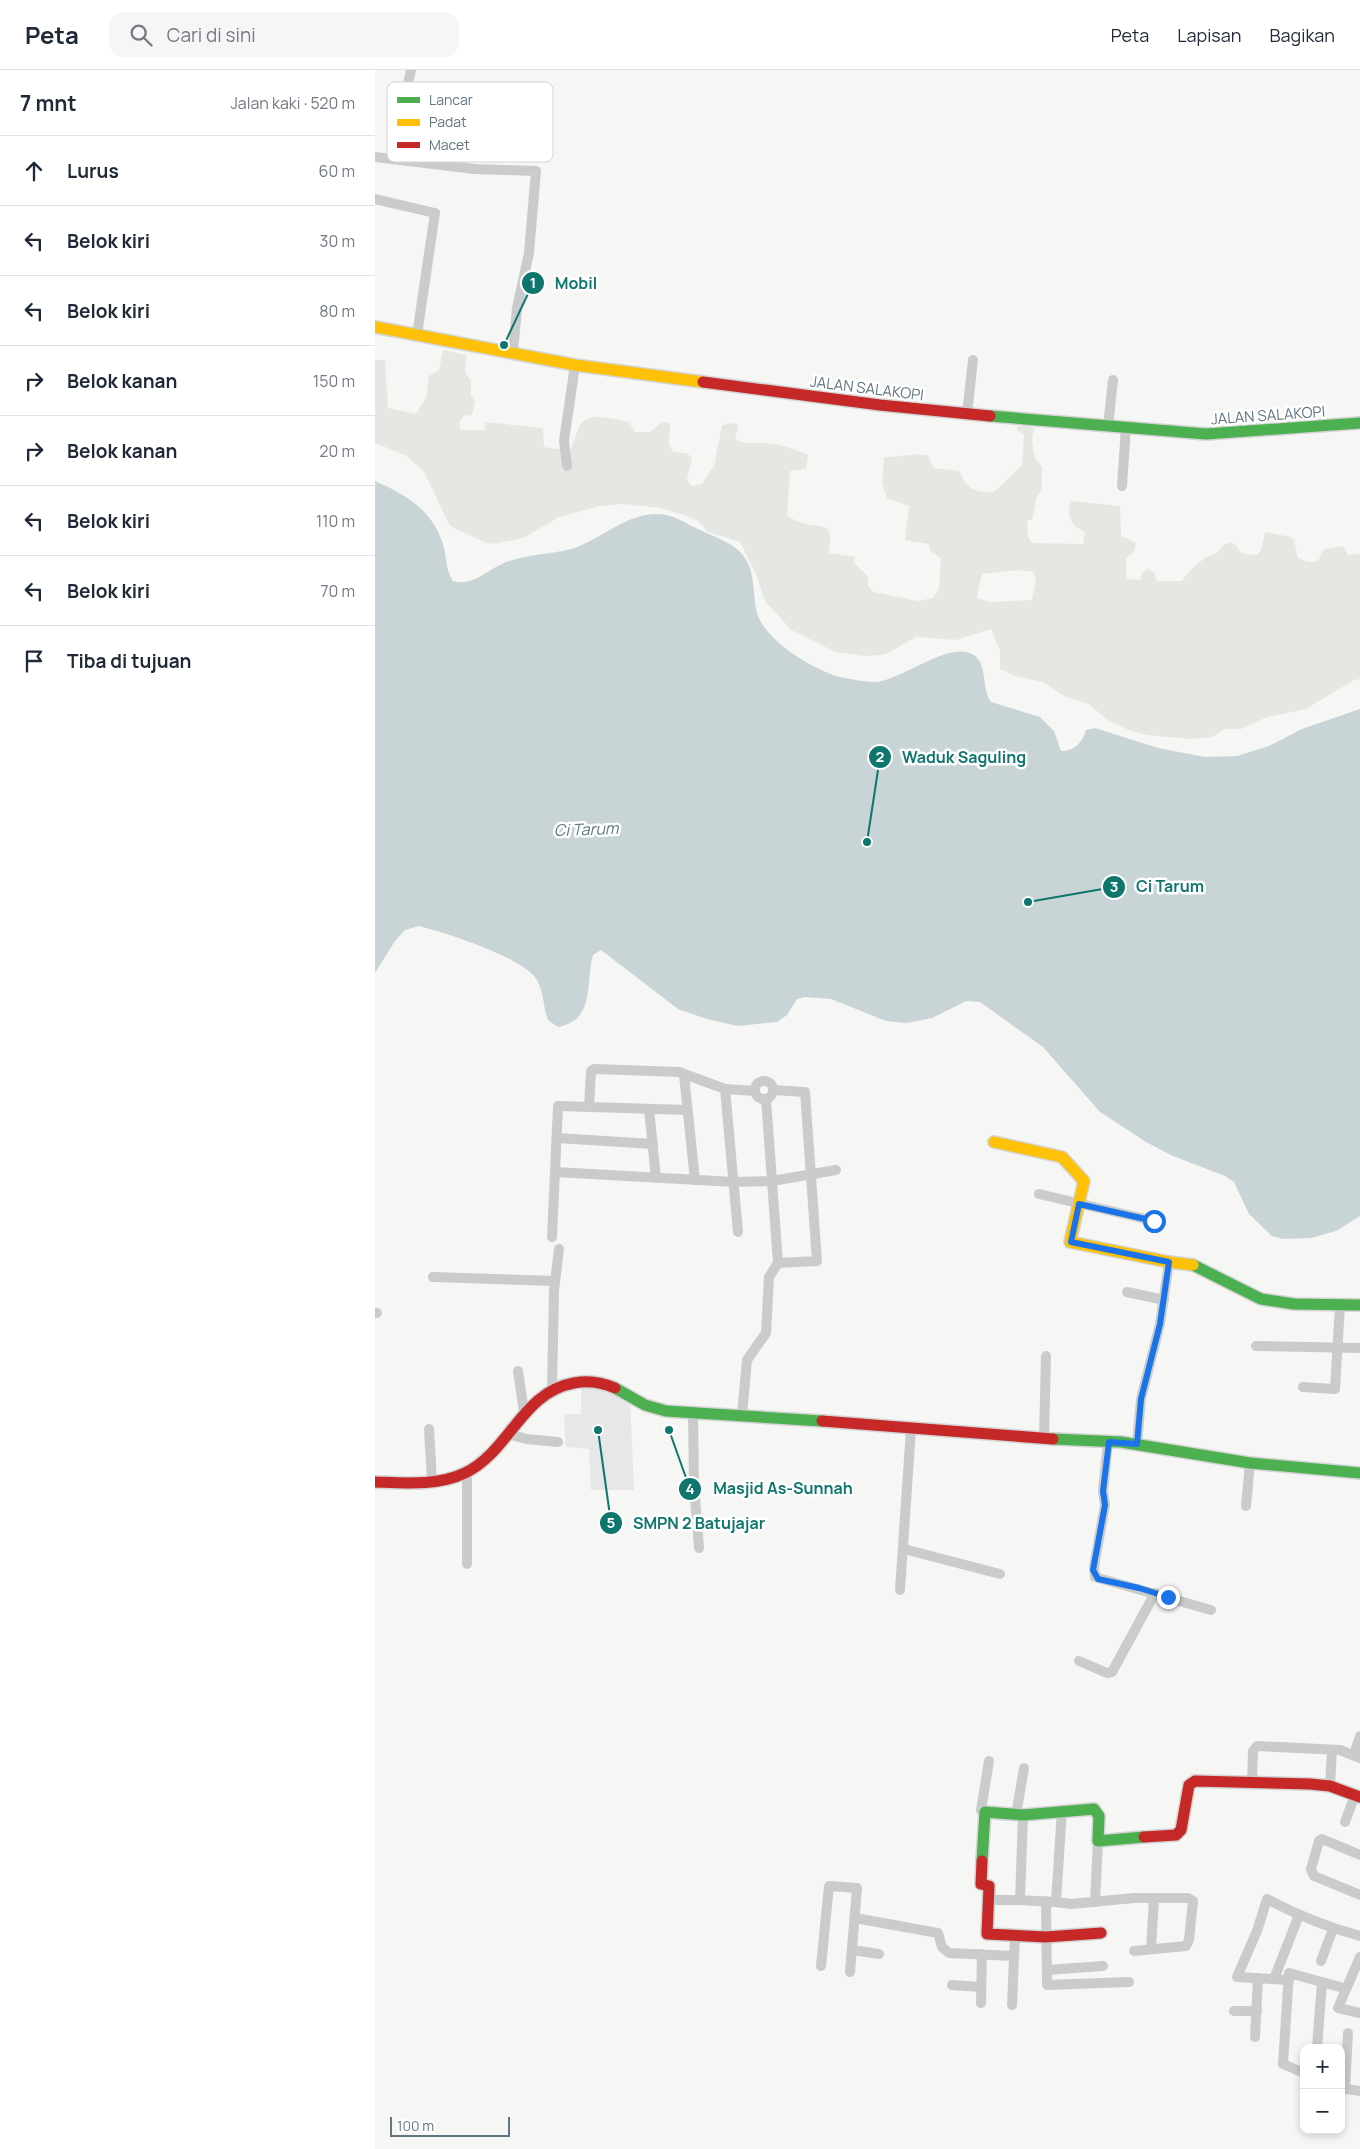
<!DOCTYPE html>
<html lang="id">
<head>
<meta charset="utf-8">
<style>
  :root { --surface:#fff; --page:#f6f6f7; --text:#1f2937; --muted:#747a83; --line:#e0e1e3 }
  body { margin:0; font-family:Manrope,sans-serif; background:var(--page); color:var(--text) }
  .controls { position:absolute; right:15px; bottom:15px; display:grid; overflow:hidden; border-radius:10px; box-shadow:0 2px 8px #0003 }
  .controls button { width:45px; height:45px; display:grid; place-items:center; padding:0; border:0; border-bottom:1px solid var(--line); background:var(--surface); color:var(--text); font:25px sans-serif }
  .scale { position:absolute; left:15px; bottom:12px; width:120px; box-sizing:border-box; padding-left:5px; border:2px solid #617680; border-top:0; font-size:14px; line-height:18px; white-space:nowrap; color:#617680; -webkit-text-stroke:4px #fff; paint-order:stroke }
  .stop { position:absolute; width:15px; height:15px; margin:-11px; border:4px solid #1a73e8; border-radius:50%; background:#fff }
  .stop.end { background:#1a73e8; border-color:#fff; box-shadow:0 1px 5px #0008 }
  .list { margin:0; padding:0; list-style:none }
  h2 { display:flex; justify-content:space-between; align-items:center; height:65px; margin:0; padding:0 20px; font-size:21px }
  h2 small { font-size:16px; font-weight:400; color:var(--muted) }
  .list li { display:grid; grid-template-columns:32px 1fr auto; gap:15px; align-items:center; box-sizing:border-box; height:70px; padding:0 20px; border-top:1px solid var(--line) }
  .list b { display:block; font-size:19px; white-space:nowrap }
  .list em { font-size:16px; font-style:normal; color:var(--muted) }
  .icon { flex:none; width:28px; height:28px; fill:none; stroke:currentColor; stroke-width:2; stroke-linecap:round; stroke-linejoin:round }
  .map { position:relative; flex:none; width:985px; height:2079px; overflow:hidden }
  header { display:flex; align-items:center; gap:30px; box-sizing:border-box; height:70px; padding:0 25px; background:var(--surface); border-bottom:1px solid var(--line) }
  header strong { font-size:24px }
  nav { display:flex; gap:28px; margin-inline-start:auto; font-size:18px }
  .search { width:350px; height:45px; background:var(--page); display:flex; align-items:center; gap:12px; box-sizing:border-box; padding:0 18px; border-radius:15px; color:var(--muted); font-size:19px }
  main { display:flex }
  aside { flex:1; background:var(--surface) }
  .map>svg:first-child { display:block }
  .built { fill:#e6e7e6 }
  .green { fill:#e5e8e2; fill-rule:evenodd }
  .water { fill:#c9d4d6 }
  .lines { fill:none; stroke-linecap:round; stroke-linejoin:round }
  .fast-casing { stroke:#d3d4d4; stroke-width:14 }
  .slow-casing { stroke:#d3d4d4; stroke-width:14 }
  .jam-casing { stroke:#d3d4d4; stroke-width:14 }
  .street { stroke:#cacccc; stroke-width:10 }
  .fast { stroke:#4caf50; stroke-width:11 }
  .slow { stroke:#ffc107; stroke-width:11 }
  .jam { stroke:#c62828; stroke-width:11 }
  .route { stroke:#1a73e8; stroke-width:6 }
  .labels { text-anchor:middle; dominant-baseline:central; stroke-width:5; stroke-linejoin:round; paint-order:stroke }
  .street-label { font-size:15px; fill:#617680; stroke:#fff }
  .water-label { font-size:16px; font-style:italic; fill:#5b767c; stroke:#fff }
  .key { fill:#fff; stroke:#d0d6d9; stroke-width:1 }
  .key-label { font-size:14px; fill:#617680 }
  .leader { fill:none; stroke:#0f766e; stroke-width:2 }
  .callout-dot { fill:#0f766e; stroke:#fff; stroke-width:2 }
  .mark-label { font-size:15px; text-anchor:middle; font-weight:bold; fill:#fff }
  .callout-label { font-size:16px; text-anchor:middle; font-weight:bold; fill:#0f766e; stroke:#fff; stroke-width:5; stroke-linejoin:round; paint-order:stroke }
</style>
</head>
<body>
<header>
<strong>Peta</strong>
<div class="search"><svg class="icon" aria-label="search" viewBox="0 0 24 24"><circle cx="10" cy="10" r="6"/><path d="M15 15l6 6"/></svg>Cari di sini</div>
<nav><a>Peta</a><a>Lapisan</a><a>Bagikan</a></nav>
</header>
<main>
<aside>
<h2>7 mnt<small>Jalan kaki · 520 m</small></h2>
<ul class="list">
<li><svg class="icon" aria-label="ahead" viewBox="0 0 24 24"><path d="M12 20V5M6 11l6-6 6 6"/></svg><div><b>Lurus</b></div><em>60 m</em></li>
<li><svg class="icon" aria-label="left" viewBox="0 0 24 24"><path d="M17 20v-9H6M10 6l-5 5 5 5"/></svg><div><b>Belok kiri</b></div><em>30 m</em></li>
<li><svg class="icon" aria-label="left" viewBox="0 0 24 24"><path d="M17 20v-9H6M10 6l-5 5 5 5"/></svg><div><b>Belok kiri</b></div><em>80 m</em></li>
<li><svg class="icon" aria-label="right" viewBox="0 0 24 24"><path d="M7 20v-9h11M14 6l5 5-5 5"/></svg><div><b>Belok kanan</b></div><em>150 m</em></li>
<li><svg class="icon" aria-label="right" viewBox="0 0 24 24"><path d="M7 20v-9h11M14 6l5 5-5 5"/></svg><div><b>Belok kanan</b></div><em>20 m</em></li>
<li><svg class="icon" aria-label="left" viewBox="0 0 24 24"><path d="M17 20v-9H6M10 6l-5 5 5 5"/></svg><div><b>Belok kiri</b></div><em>110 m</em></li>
<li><svg class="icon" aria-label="left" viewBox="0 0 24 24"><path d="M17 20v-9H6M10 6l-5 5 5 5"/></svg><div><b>Belok kiri</b></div><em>70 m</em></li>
<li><svg class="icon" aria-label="arrive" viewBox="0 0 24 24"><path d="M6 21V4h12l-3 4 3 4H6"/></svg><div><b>Tiba di tujuan</b></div></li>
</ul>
</aside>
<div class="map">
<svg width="985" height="2079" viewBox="0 0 985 2079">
  <rect width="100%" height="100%" fill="#f6f6f5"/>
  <path class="built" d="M206 1314 255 1327 259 1420H216L214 1379 191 1377 189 1344H206Z"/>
  <path class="green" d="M68 280 91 285 90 303 96 310V325L100 331 97 345 89 346 84 352 86 360H110V352L168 358 169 377 195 381C199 373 201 363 205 355 214 340 241 350 254 352L260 362H275L286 353 293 352 295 355 294 374 298 382 311 383 317 387 312 410 317 416 327 414 339 396 347 356 354 353 362 354 363 358 360 369C372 376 378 372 391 373 406 374 419 379 433 385L431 399 415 401 412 446C417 448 422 452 427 453 452 459 458 450 454 483L480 487 479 493 493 506V516L498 522 543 531 558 528 564 519 566 488 556 482 554 474 530 470 534 436 512 428 507 413 509 387C525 387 537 383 552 385L559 398 584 401C593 420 598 422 619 422L647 395 649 364 642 360V357L653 356 659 359 657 371 660 388 667 397V419L662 426 657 450H653C651 458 652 467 657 473L708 474 710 462C696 456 691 446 696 431L745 436 746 466 760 472C762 480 757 484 751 488V509L765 510 767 503 773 499 779 502 782 511H807C815 499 829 486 842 483 847 476 851 470 860 474L866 483 882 485 886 481 890 462 916 467 919 470 923 488 933 492 943 491 949 479 968 476 973 485 985 484V609L979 610 931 639 892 647 866 659H850L838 667 814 669 772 665 756 661 731 649 714 634 691 627 668 612 640 606 625 599V581L616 559 581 570 541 567 513 583 505 585 490 586 460 582 416 560 390 531 381 504 365 472 333 462 323 451 309 445 285 438 248 434 225 436 184 447 148 468 118 474 109 472 75 456 48 400 30 385 0 373V290H10L13 338 41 344 51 328 54 306 64 300ZM643 500 658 502 661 509 657 530 614 532 602 528 607 504Z"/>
  <path class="water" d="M0 411C32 425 60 442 69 478 72 491 71 500 78 511 98 517 112 500 129 493 151 484 174 485 196 479 226 470 251 443 283 444 299 444 311 454 325 460 339 467 357 472 367 484 380 499 378 521 381 539 386 569 438 600 465 607 476 609 489 612 499 612 526 612 582 563 603 589 612 601 607 620 616 632L665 647 679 661 686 681C700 681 707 673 711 660L720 658 783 678 830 687 862 686 894 676 927 659 985 639V1146L961 1161 936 1168 908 1169 897 1166 874 1144 859 1112 850 1106 798 1086 771 1072 725 1042 668 977 605 932 591 931 557 948 532 953 511 951 456 929 430 927 422 929 412 945 402 952 363 956 332 949 303 939 226 880 218 885C210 913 221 950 183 957L173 950C168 937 169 922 162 910 148 887 71 863 44 856L30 860 20 871 0 903Z"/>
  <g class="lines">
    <defs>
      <g id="fast">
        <path d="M615 346 831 364 985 353"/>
        <path d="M818 1195 886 1229 919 1234 985 1235"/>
        <path d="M240 1318 270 1335 291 1341 447 1351"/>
        <path d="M678 1369 746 1372 875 1393 985 1403"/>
        <path d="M607 1791 610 1742 648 1745 719 1739 724 1746 723 1771 769 1767"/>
      </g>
      <g id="slow">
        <path d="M0 257 200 295 328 312"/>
        <path d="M619 1072 687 1087 709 1111 695 1172 794 1192 818 1195"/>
      </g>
      <g id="jam">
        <path d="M328 312 505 335 615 346"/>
        <path d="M447 1351 678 1369"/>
        <path d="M0 1412C29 1413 63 1416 90 1403 135 1381 147 1322 199 1313 214 1310 226 1312 240 1318"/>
        <path d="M769 1767 801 1765 806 1760 814 1715 820 1711 935 1714 955 1716 985 1727"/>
        <path d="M607 1791 606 1814 614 1816 612 1864 671 1867 726 1863"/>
      </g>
    </defs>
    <use href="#fast" class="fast-casing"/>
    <use href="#slow" class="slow-casing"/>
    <use href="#jam" class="jam-casing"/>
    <g class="street">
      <path d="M0 87 99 99 161 101 154 183 142 238 138 282"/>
      <path d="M17 88 36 0"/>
      <path d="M63 94 66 60 70 58 88 57"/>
      <path d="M0 129 60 143 42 265"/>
      <path d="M592 344 598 290"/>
      <path d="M733 356 738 310"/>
      <path d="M192 396 189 371 200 295"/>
      <path d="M747 416 751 357"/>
      <path d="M309 1005 320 1110"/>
      <circle cx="389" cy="1020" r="9"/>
      <path d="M350 1019 363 1162"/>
      <path d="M398 1020 430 1022 442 1191 403 1193"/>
      <path d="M214 1037 216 1001 219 999 304 1002 350 1019 380 1021"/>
      <path d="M274 1039 281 1108"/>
      <path d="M182 1068 278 1074"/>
      <path d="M180 1102 359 1112 397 1111 461 1100"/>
      <path d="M664 1124 779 1151"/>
      <path d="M177 1167 183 1036 312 1040"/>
      <path d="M58 1207 180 1211"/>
      <path d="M752 1222 789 1230"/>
      <path d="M0 1243H2"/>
      <path d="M881 1276 985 1278"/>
      <path d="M143 1301 149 1342"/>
      <path d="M928 1317 960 1319 965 1235"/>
      <path d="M177 1319 179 1221 184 1179"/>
      <path d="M318 1343 319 1415 324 1478"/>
      <path d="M367 1346 372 1290 391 1263 394 1207 403 1193 391 1029"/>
      <path d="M54 1359 57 1411"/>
      <path d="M134 1364 151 1369 183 1372"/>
      <path d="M669 1369 671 1286"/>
      <path d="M733 1372 728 1421 730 1435 719 1497 720 1507 836 1540"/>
      <path d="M762 1374 766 1329 785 1254 794 1192"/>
      <path d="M92 1403V1494"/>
      <path d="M871 1436 875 1393"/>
      <path d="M529 1479 625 1504"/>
      <path d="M525 1520 536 1359"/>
      <path d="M704 1591 732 1603 737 1602 780 1523"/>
      <path d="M979 1684 985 1666"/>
      <path d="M877 1713 878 1681 882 1676 965 1680 985 1688"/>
      <path d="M955 1716 957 1680"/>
      <path d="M687 1740 681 1832 696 1834 759 1828H813L818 1831 814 1870 811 1876 759 1881"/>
      <path d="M610 1742 606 1740 614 1691"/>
      <path d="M641 1745 649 1698"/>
      <path d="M648 1745 645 1830 678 1832"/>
      <path d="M970 1752 980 1725"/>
      <path d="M985 1785 947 1769 944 1771 936 1799 939 1806 985 1825"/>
      <path d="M614 1830H645"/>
      <path d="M671 1831 672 1915 754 1912"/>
      <path d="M720 1832 723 1771"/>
      <path d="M480 1848 563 1863 567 1877 574 1883 639 1886"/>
      <path d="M776 1879 779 1828"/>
      <path d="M477 1880 504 1884"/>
      <path d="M985 1887 963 1938 985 1943"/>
      <path d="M946 1891 958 1859"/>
      <path d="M446 1896 454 1816 482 1818 475 1902"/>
      <path d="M672 1900 728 1896"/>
      <path d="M899 1909 924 1845"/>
      <path d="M914 1910 862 1907 882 1861 892 1829C922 1845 952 1857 985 1866"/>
      <path d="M577 1915 606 1917"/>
      <path d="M606 1933 607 1884"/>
      <path d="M637 1935 640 1866"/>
      <path d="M859 1941H882"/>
      <path d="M880 1967 883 1908"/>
      <path d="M942 1978 947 1912"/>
      <path d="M929 2003 908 1994 914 1903 965 1917"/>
      <path d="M966 2018 985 2021"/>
      <path d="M970 2019 973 1963"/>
    </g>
    <use href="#fast" class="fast"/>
    <use href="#slow" class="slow"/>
    <use href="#jam" class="jam"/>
  </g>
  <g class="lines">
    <path class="route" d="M779 1151 704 1134 696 1172 794 1192 785 1254 766 1329 762 1374 734 1372 728 1421 730 1435 718 1500 723 1509 764 1518 793 1527"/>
  </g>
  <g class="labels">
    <g class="street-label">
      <text transform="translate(492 318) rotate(7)">JALAN SALAKOPI</text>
      <text transform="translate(893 345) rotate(-4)">JALAN SALAKOPI</text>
    </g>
    <g class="water-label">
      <text transform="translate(211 759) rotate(-2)">Ci Tarum</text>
    </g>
  </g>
  <rect x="12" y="12" width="166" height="80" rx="8" class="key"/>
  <rect x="22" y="27" width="23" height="6" fill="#4caf50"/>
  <rect x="22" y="49" width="23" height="7" fill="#ffc107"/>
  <rect x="22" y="72" width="23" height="6" fill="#c62828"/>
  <g class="key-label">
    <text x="54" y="35">Lancar</text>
    <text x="54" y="57">Padat</text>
    <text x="54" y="80">Macet</text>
  </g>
  <path class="leader" d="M129 275L158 213M492 772L505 687M653 832L739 817M294 1360L315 1419M223 1360L236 1453"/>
  <g class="callout-dot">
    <circle cx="129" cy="275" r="5"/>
    <circle cx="492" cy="772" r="5"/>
    <circle cx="653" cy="832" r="5"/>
    <circle cx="294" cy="1360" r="5"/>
    <circle cx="223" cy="1360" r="5"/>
    <circle cx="158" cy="213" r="12"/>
    <circle cx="505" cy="687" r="12"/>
    <circle cx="739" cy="817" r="12"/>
    <circle cx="315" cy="1419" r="12"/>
    <circle cx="236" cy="1453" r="12"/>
  </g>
  <g class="mark-label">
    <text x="158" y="218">1</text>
    <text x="505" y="692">2</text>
    <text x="739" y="822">3</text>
    <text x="315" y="1424">4</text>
    <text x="236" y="1458">5</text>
  </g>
  <g class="callout-label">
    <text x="201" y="219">Mobil</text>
    <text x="589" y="693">Waduk Saguling</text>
    <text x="795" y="822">Ci Tarum</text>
    <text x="408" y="1424">Masjid As-Sunnah</text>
    <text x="324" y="1459">SMPN 2 Batujajar</text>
  </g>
</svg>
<div class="controls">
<button>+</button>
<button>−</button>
</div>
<div class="scale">100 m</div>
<div class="stop" style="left:779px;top:1151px"></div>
<div class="stop end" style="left:793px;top:1527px"></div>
</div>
</main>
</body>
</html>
